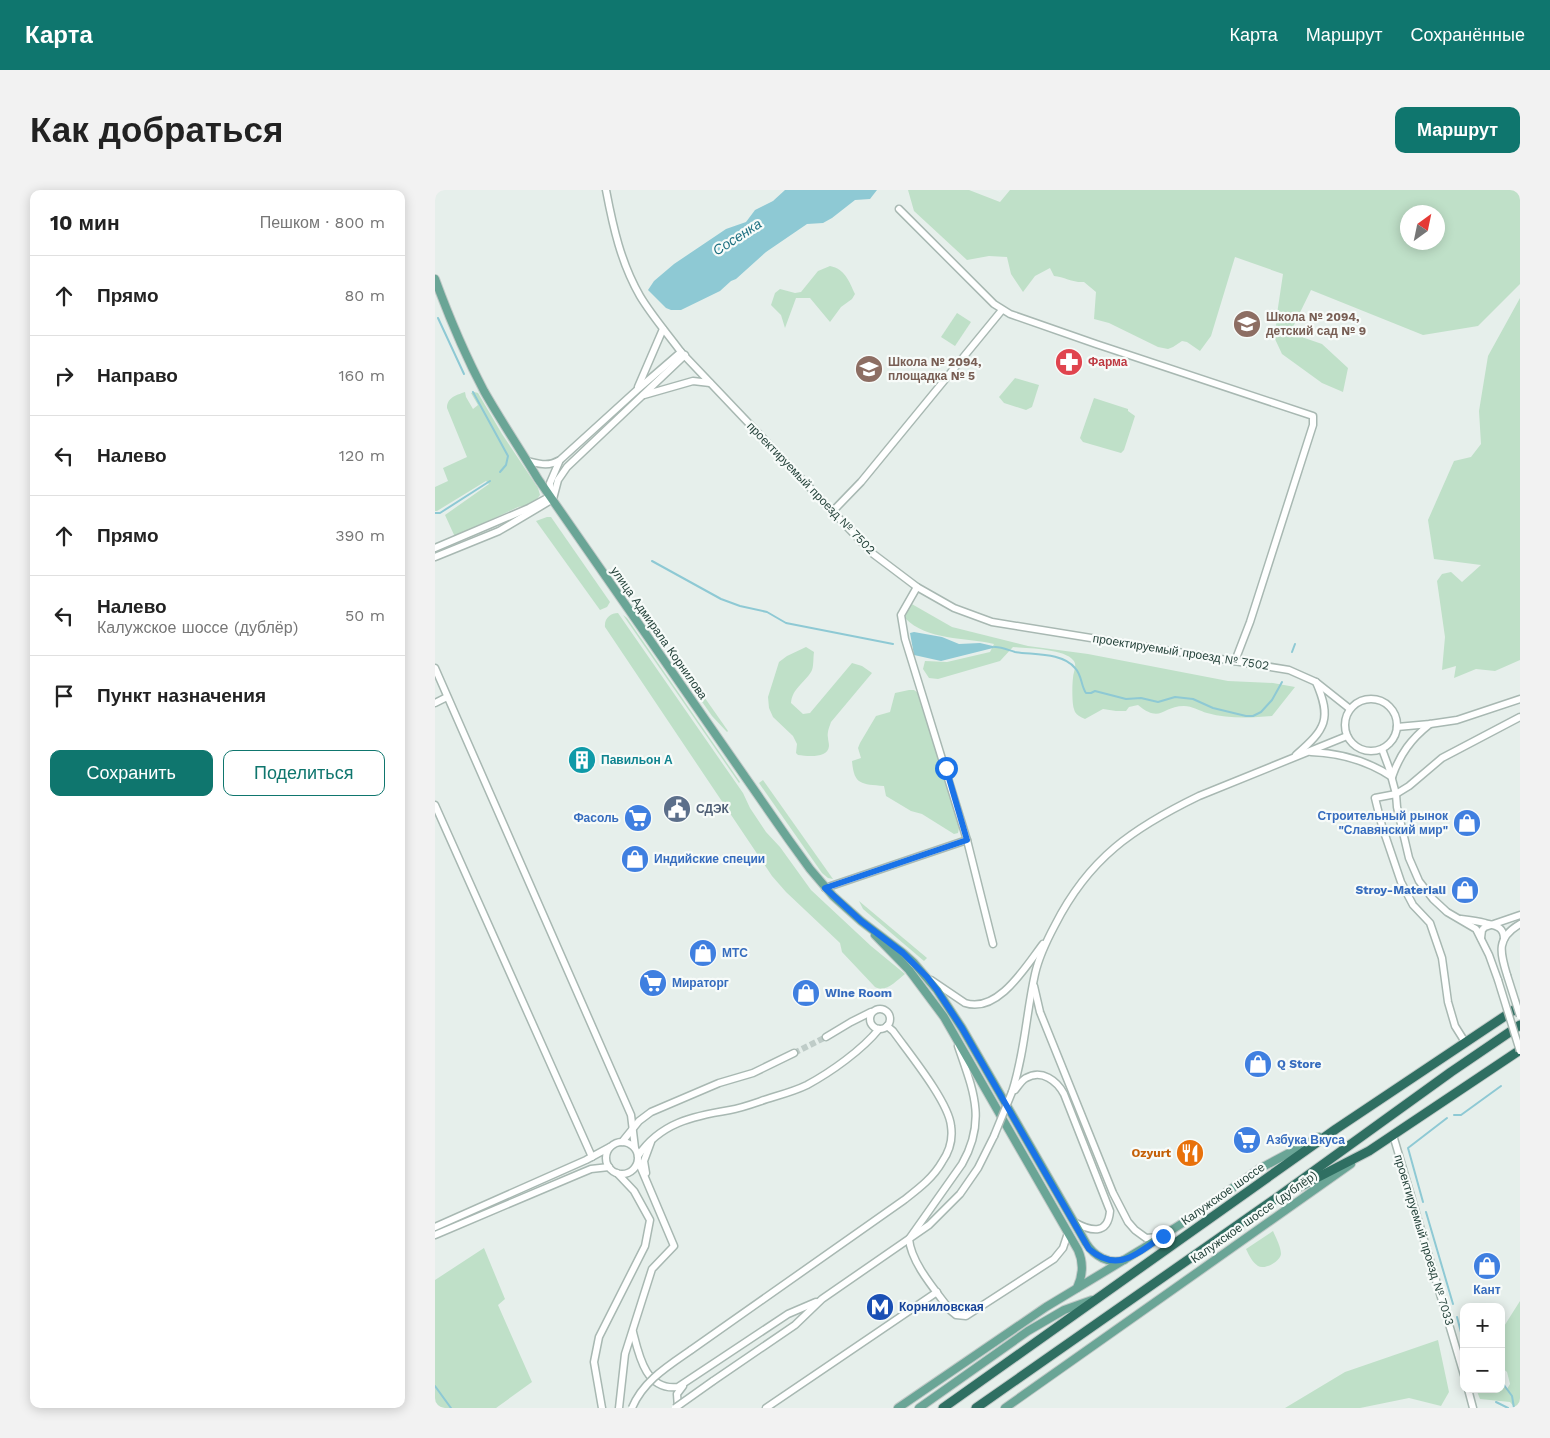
<!DOCTYPE html>
<html lang="ru">
<head>
<meta charset="utf-8">
<style>
  :root { --surface:#fff; --page:#f2f2f2; --text:#222; --muted:#767676; --line:#e0e0e0; --accent:#0f766e }
  body { margin:0; font-family:"Work Sans",sans-serif; background:var(--page); color:var(--text) }
  .controls { position:absolute; right:15px; bottom:15px; display:grid; overflow:hidden; border-radius:10px; box-shadow:0 2px 12px #0003 }
  .controls button { width:45px; height:45px; display:grid; place-items:center; padding:0; border:0; border-bottom:1px solid var(--line); background:var(--surface); color:var(--text); font:25px sans-serif }
  .compass { position:absolute; left:965px; top:15px; width:45px; height:45px; border-radius:50%; background:var(--surface); box-shadow:0 2px 12px #0003; rotate:33deg }
  .stop { position:absolute; width:15px; height:15px; margin:-11px; border:4px solid #1a73e8; border-radius:50%; background:#fff }
  .stop.end { background:#1a73e8; border-color:#fff; box-shadow:0 1px 5px #0008 }
  .list { margin:0; padding:0; list-style:none }
  h2 { display:flex; justify-content:space-between; align-items:center; height:65px; margin:0; padding:0 20px; font-size:21px }
  h2 small { font-size:16px; font-weight:400; color:var(--muted) }
  .list li { display:grid; grid-template-columns:32px 1fr auto; gap:15px; align-items:center; box-sizing:border-box; height:80px; padding:0 20px; border-top:1px solid var(--line) }
  .list b { display:block; font-size:19px; white-space:nowrap }
  .list p { margin:0; font-size:16px; white-space:nowrap; color:var(--muted) }
  .list em { font-size:16px; font-style:normal; color:var(--muted) }
  .actions { display:flex; gap:10px; padding:15px 20px }
  .actions a { flex:1; padding:11px 0; border:1px solid var(--accent); border-radius:10px; text-align:center; font-size:18px; color:var(--accent) }
  .actions .main { background:var(--accent); color:#fff }
  .icon { flex:none; width:28px; height:28px; fill:none; stroke:currentColor; stroke-width:2; stroke-linecap:round; stroke-linejoin:round }
  .map { position:relative; flex:none; width:1085px; height:1218px; overflow:hidden; border-radius:10px }
  header { display:flex; align-items:center; gap:30px; box-sizing:border-box; height:70px; padding:0 25px; background:var(--accent); color:#fff }
  header strong { font-size:24px }
  nav { display:flex; gap:28px; margin-inline-start:auto; font-size:18px }
  .intro { display:flex; align-items:center; justify-content:space-between; box-sizing:border-box; height:120px; padding:0 30px }
  h1 { margin:0; font-size:35px }
  .button { padding:12px 22px; border-radius:10px; background:var(--accent); color:#fff; font-size:18px; font-weight:700 }
  main { display:flex; gap:30px; padding:0 30px }
  aside { flex:1; background:var(--surface); border-radius:10px; box-shadow:0 2px 12px #0003 }
  .map>svg:first-child { display:block }
  .green { fill:#bfe0c8; fill-rule:evenodd }
  .water { fill:#8ec9d4 }
  .lines { fill:none; stroke-linecap:round; stroke-linejoin:round }
  .stream { stroke:#8ec9d4; stroke-width:2 }
  .minor-tunnel { stroke:#bfccc8; stroke-width:6; stroke-dasharray:6 3; stroke-linecap:butt }
  .minor-casing { stroke:#a8b8b2; stroke-width:9 }
  .major-casing { stroke:#c2cac8; stroke-width:10 }
  .highway-casing { stroke:#c2cac8; stroke-width:11 }
  .minor { stroke:#fff; stroke-width:6 }
  .major { stroke:#6aa596; stroke-width:8 }
  .highway { stroke:#2f6f62; stroke-width:9 }
  .minor-bridge-casing { stroke:#a8b8b2; stroke-width:9; stroke-linecap:butt }
  .minor-bridge { stroke:#fff; stroke-width:6 }
  .route { stroke:#1a73e8; stroke-width:6 }
  .labels { text-anchor:middle; dominant-baseline:central; stroke-width:4.5; stroke-linejoin:round; paint-order:stroke }
  .education-label { font-size:12px; font-weight:bold; fill:#785e54; stroke:#f7fbf9; text-anchor:start }
  .health-label { font-size:12px; font-weight:bold; fill:#be3a42; stroke:#f7fbf9; text-anchor:start }
  .street-label { font-size:12px; fill:#24423a; stroke:#f7fbf9 }
  .culture-label { font-size:12px; font-weight:bold; fill:#0d838f; stroke:#f7fbf9; text-anchor:start }
  .service-label { font-size:12px; font-weight:bold; fill:#4e5e75; stroke:#f7fbf9; text-anchor:start }
  .shop-label { font-size:12px; font-weight:bold; fill:#366cbe; stroke:#f7fbf9; text-anchor:start }
  .food-label { font-size:12px; font-weight:bold; fill:#c56008; stroke:#f7fbf9; text-anchor:end }
  .transit-label { font-size:12px; font-weight:bold; fill:#164399; stroke:#f7fbf9; text-anchor:start }
  .water-label { font-size:14px; font-style:italic; fill:#1c6f80; stroke:#f7fbf9 }
</style>
</head>
<body>
<header>
<strong>Карта</strong>
<nav><a>Карта</a><a>Маршрут</a><a>Сохранённые</a></nav>
</header>
<div class="intro"><h1>Как добраться</h1><a class="button">Маршрут</a></div>
<main>
<aside>
<h2>10 мин<small>Пешком · 800 m</small></h2>
<ul class="list">
<li><svg class="icon" aria-label="ahead" viewBox="0 0 24 24"><path d="M12 20V5M6 11l6-6 6 6"/></svg><div><b>Прямо</b></div><em>80 m</em></li>
<li><svg class="icon" aria-label="right" viewBox="0 0 24 24"><path d="M7 20v-9h11M14 6l5 5-5 5"/></svg><div><b>Направо</b></div><em>160 m</em></li>
<li><svg class="icon" aria-label="left" viewBox="0 0 24 24"><path d="M17 20v-9H6M10 6l-5 5 5 5"/></svg><div><b>Налево</b></div><em>120 m</em></li>
<li><svg class="icon" aria-label="ahead" viewBox="0 0 24 24"><path d="M12 20V5M6 11l6-6 6 6"/></svg><div><b>Прямо</b></div><em>390 m</em></li>
<li><svg class="icon" aria-label="left" viewBox="0 0 24 24"><path d="M17 20v-9H6M10 6l-5 5 5 5"/></svg><div><b>Налево</b><p>Калужское шоссе (дублёр)</p></div><em>50 m</em></li>
<li><svg class="icon" aria-label="arrive" viewBox="0 0 24 24"><path d="M6 21V4h12l-3 4 3 4H6"/></svg><div><b>Пункт назначения</b></div></li>
</ul>
<div class="actions"><a class="main">Сохранить</a><a>Поделиться</a></div>
</aside>
<div class="map">
<svg width="1085" height="1218" viewBox="0 0 1085 1218">
  <rect width="100%" height="100%" fill="#e6efeb"/>
  <g class="green">
    <path d="M473 0H534L565 12 575 0H1085V94L1043 136 988 145 876 100 855 143 887 154 913 178 908 202 887 193 847 164 840 149 842 124 848 84 800 67 776 146 765 161 752 152 747 151 738 157 733 159 723 157 674 133 659 129 661 102 649 92C639 93 629 87 619 86L615 78 600 86 588 102 576 84 572 67 554 66 532 70 479 21ZM972 22H1002V52H972Z"/>
    <path d="M395 76C410 79 414 91 420 104L417 109 406 117 395 132 375 108H361L350 138 346 125 336 115 340 103 345 99 360 103 366 102 383 81Z"/>
    <path d="M1085 108V470L1060 481 1041 479 1019 488 1021 476 1007 480 1010 447 1002 391 1007 384 1016 382 1027 392 1046 375 999 369 993 330 1019 271 1036 267 1046 254 1044 221 1053 166Z"/>
    <path d="M522 123 536 132 520 156 506 147Z"/>
    <path d="M580 188 604 195 597 217 591 220 569 213 564 207Z"/>
    <path d="M30 202 31 207 38 219 43 215 36 203 39 202 43 203 67 244 103 298 105 305 98 314 83 317 20 347 10 325 54 294 51 291 2 321H0V297L13 291 8 278 32 267 12 218C12 207 22 205 30 202Z"/>
    <path d="M659 208 693 219V221L700 226 689 260 686 263 648 252 645 248Z"/>
    <path d="M112 327H116L175 412 172 417 165 420 101 331Z"/>
    <path d="M475 413 517 437 593 456 653 464 793 491 838 493 860 497 837 526C815 528 794 529 772 523 765 521 757 516 749 516 727 516 726 534 703 515L694 517 691 521H681L668 519 650 529C646 527 640 525 639 519 637 514 637 495 638 488 638 482 643 475 638 470 630 459 592 458 578 457L565 471 503 489 494 488 488 479 490 471 512 472 555 462 559 454C530 447 492 451 470 428Z"/>
    <path d="M183 423 308 603 315 618 331 642 345 657 376 700 436 756 470 784C461 791 451 803 440 797L407 762 405 753 351 702 337 686 170 437C169 428 176 423 183 423Z"/>
    <path d="M188 425 192 428 305 592 304 593Z"/>
    <path d="M371 457 379 462C378 468 379 478 376 482 369 493 357 499 356 513L368 524 375 523 417 473 427 476 437 483 396 532C394 538 392 542 393 548 393 550 394 553 394 556 393 569 372 566 363 565L361 563 362 554 358 546 338 527 334 518 333 507 344 472 352 466Z"/>
    <path d="M235 458 293 541 292 542 277 526 235 466Z"/>
    <path d="M474 500H479L483 503 524 638 523 643 519 644 487 624 476 621 451 606 449 596C426 594 419 595 417 571L426 568 423 558 425 553 441 526 455 522 460 503Z"/>
    <path d="M328 590 398 689 393 688 387 683 324 593Z"/>
    <path d="M424 711 492 768 489 771 428 719Z"/>
    <path d="M838 1041C841 1048 846 1057 846 1064 845 1072 829 1080 823 1076 817 1072 814 1065 811 1059Z"/>
    <path d="M49 1058 70 1109 63 1115 97 1192 61 1218H0V1090Z"/>
    <path d="M1085 1111V1218H1080L1075 1212 1045 1209 1041 1199H1066V1195L1072 1199 1075 1194 1072 1182 1066 1177V1141Z"/>
    <path d="M1003 1150 1014 1202 1006 1216 974 1208 925 1218H850L910 1182Z"/>
  </g>
  <g class="water">
    <path d="M350 0H442L435 9 420 10 397 28 388 33 372 34 331 62 301 89 296 91 285 101 246 120H236L231 118 213 100 219 91 239 74 291 39 311 32 320 20 338 11Z"/>
    <path d="M479 442 507 447 524 454 545 453 562 457 506 471 479 465 475 443Z"/>
  </g>
  <g class="lines">
    <g class="stream">
      <path d="M3 128 29 184"/>
      <path d="M38 202 73 266 71 275 65 282"/>
      <path d="M0 323H5L55 291"/>
      <path d="M217 371 286 409 305 416 332 422 351 433 458 454"/>
      <path d="M560 457C567 457 573 460 580 462 598 465 627 462 640 478 647 485 646 496 651 503H656L660 501 691 509 706 508 723 512 740 507 758 509 778 518 811 526H818L826 522 837 510 847 492"/>
      <path d="M857 462 860 454"/>
      <path d="M1019 925H1026L1066 896"/>
      <path d="M988 1012 973 958 1012 928"/>
      <path d="M991 1022 1018 1114"/>
      <path d="M1022 1127 1029 1154"/>
      <path d="M1066 1191 1077 1206 1079 1218"/>
      <path d="M0 1196 16 1218"/>
      <path d="M1061 1212 1073 1218"/>
    </g>
    <path class="minor-tunnel" d="M359 863 391 847"/>
    <defs>
      <g id="minor">
        <path d="M171 0C178 37 186 73 205 106 217 126 232 143 246 162L437 363 482 397 519 418 557 432 854 480 881 492 915 519"/>
        <path d="M464 19 559 114 575 124 661 154 878 226V235L815 432 800 471"/>
        <path d="M203 197 228 139"/>
        <path d="M209 205 258 191 275 193"/>
        <path d="M92 271C105 274 113 277 125 270L202 200 246 162"/>
        <path d="M397 322 426 292 567 120"/>
        <path d="M0 358 94 318 116 306 115 293 124 272"/>
        <path d="M0 367 64 341 118 309 123 290 132 277 250 165"/>
        <path d="M482 397 466 425 470 449 532 650 558 754"/>
        <path d="M0 478 196 925 200 958"/>
        <circle cx="936" cy="535" r="26"/>
        <path d="M0 513 12 507"/>
        <path d="M962 537 995 534 1022 530 1085 509"/>
        <path d="M947 559 954 578 961 604 962 617 974 668 984 691 998 709 1012 722 1041 739 1054 765 1063 790"/>
        <path d="M876 562C904 563 933 571 957 587"/>
        <path d="M861 565C891 539 897 529 881 492"/>
        <path d="M957 587C965 564 976 549 995 534"/>
        <path d="M0 615 157 967"/>
        <path d="M390 698 532 650"/>
        <path d="M1026 729C1034 730 1042 731 1050 733 1060 736 1069 736 1069 749"/>
        <path d="M1046 748 1047 740 1050 737 1085 725"/>
        <path d="M1072 785C1065 762 1061 748 1085 734"/>
        <path d="M496 790 530 813C563 824 591 776 608 754"/>
        <path d="M599 796 605 822 678 1003 693 1032 700 1040 711 1048 724 1047"/>
        <circle cx="445" cy="829" r="10"/>
        <path d="M391 847 416 832 436 822"/>
        <path d="M1030 852 1020 836 1013 812 1007 768 995 733 978 715 966 692 947 636 940 608 961 604 974 596 1007 568 1085 527"/>
        <path d="M523 856C538 900 552 930 527 974L474 1049C476 1073 501 1101 515 1120L521 1125 531 1126 619 1069 628 1058 633 1043"/>
        <path d="M580 900C583 896 587 890 591 888 607 879 622 891 629 904L675 1021C673 1046 655 1041 639 1032"/>
        <path d="M577 902C590 862 591 824 600 784 604 766 612 750 620 735 654 668 698 638 764 606L912 546"/>
        <path d="M958 945 1029 1185"/>
        <path d="M187 952 204 931 216 922 284 893 318 883 359 863"/>
        <circle cx="187" cy="968" r="16"/>
        <path d="M203 966C225 933 258 926 295 920 307 918 320 913 332 909 345 905 360 901 372 895 396 882 427 860 444 839"/>
        <path d="M211 983 209 971 216 952"/>
        <path d="M0 1037 151 970 175 957"/>
        <path d="M0 1045 144 984 156 979 174 977"/>
        <path d="M198 1142C204 1166 211 1201 243 1197L353 1124 381 1112"/>
        <path d="M256 1160 469 1010C483 999 498 988 507 972 514 962 518 949 516 936 514 912 473 862 458 841L452 836"/>
        <path d="M278 1191 360 1135 387 1109 494 1035 525 1004 543 978 559 946"/>
        <path d="M1033 1199 1038 1218"/>
        <path d="M167 1218 159 1172 164 1147 210 1056 215 1030 199 1001 182 983"/>
        <path d="M184 1218 190 1164 217 1079 239 1056 203 971"/>
        <path d="M243 1218 242 1204 248 1196"/>
        <path d="M331 1218 502 1102"/>
      </g>
      <g id="major">
        <path d="M0 89C14 127 30 165 49 201 66 231 85 259 103 289L354 650 375 679 398 706 426 731 468 763 479 773 502 800 527 838 651 1053C659 1066 674 1075 689 1070"/>
        <path d="M440 745 474 780 509 827 643 1060C649 1073 648 1085 642 1098"/>
        <path d="M463 1218 611 1117 707 1059 757 1027 824 979 884 947"/>
        <path d="M484 1218 593 1141 629 1120 657 1110"/>
        <path d="M570 1218 916 974"/>
      </g>
      <g id="highway">
        <path d="M864 997 934 961 1085 860"/>
        <path d="M508 1218 901 939 1085 816"/>
        <path d="M541 1218 837 1011 1016 882 1085 835"/>
      </g>
    </defs>
    <use href="#minor" class="minor-casing"/>
    <use href="#major" class="major-casing"/>
    <use href="#highway" class="highway-casing"/>
    <use href="#minor" class="minor"/>
    <use href="#major" class="major"/>
    <use href="#highway" class="highway"/>
    <defs>
      <g id="minor-bridge">
        <path d="M1072 785 1085 826"/>
        <path d="M1063 790 1085 861"/>
        <path d="M559 946 577 902"/>
        <path d="M197 1218C208 1191 233 1176 256 1160"/>
        <path d="M240 1218 278 1191"/>
      </g>
    </defs>
    <use href="#minor-bridge" class="minor-bridge-casing"/>
    <use href="#minor-bridge" class="minor-bridge"/>
  </g>
  <g class="lines">
    <path class="route" d="M511 578 532 650 390 698 426 731 468 763 492 787 502 800 527 838 654 1059C683 1084 702 1063 728 1046"/>
  </g>
  <defs>
    <symbol id="school-disc" viewBox="-11 -11 22 22"><circle r="9.5" fill="#8d6e63" stroke="#f7fbf9"/><path d="M0-5L7-2L0 1L-7-2ZM-4 1L0 2.5L4 1V4Q0 6-4 4Z" fill="#fff"/></symbol>
    <symbol id="pharmacy-disc" viewBox="-11 -11 22 22"><circle r="9.5" fill="#e0444e" stroke="#f7fbf9"/><path d="M-2-6h4v4h4v4h-4v4h-4v-4h-4v-4h4Z" fill="#fff"/></symbol>
    <symbol id="building-disc" viewBox="-11 -11 22 22"><circle r="9.5" fill="#0f9aa8" stroke="#f7fbf9"/><path d="M-4-6H4V6H1V3H-1V6H-4ZM-2.5-4.3h1.7v1.8h-1.7ZM.8-4.3h1.7v1.8H.8ZM-2.5-1h1.7V.8h-1.7ZM.8-1h1.7V.8H.8Z" fill="#fff"/></symbol>
    <symbol id="civic-disc" viewBox="-11 -11 22 22"><circle r="9.5" fill="#5c6f8a" stroke="#f7fbf9"/><path d="M-.6-6.5H3V-4.5H.6V-3L4-1V1h2V6H-6V1h2V-1L-.6-3ZM-1.2 2.5V6h2.4V2.5Z" fill="#fff"/></symbol>
    <symbol id="supermarket-disc" viewBox="-11 -11 22 22"><circle r="9.5" fill="#3f7fe0" stroke="#f7fbf9"/><path d="M-6-5.5h2.5l.6 2H6L4.5 2H-2.5L-4.4-4H-6ZM-1.5 3.2a1.3 1.3 0 1 0 .1 0ZM3 3.2a1.3 1.3 0 1 0 .1 0Z" fill="#fff"/></symbol>
    <symbol id="shop-disc" viewBox="-11 -11 22 22"><circle r="9.5" fill="#3f7fe0" stroke="#f7fbf9"/><path d="M-5-2.5h2.3a2.7 3.5 0 0 1 5.4 0H5L5.5 6h-11ZM-1.5-2.5h3a1.5 2.3 0 0 0-3 0Z" fill="#fff"/></symbol>
    <symbol id="restaurant-disc" viewBox="-11 -11 22 22"><circle r="9.5" fill="#e8710a" stroke="#f7fbf9"/><path d="M-5-6h1v4h1v-4h1v4h1v-4h1v5L-1.5 .5V6h-2V.5L-5-1ZM5-6V6H3V1.5H1.5Q1.5-4 5-6Z" fill="#fff"/></symbol>
    <symbol id="metro-disc" viewBox="-11 -11 22 22"><circle r="9.5" fill="#1a4fb4" stroke="#f7fbf9"/><path d="M-5.5 5V-5H-3L0 0L3-5H5.5V5H3V-.5L0 4L-3-.5V5Z" fill="#fff"/></symbol>
  </defs>
  <g fill-rule="evenodd">
    <use href="#school-disc" x="796" y="118" width="32" height="32"/>
    <use href="#pharmacy-disc" x="618" y="156" width="32" height="32"/>
    <use href="#school-disc" x="418" y="163" width="32" height="32"/>
    <use href="#building-disc" x="131" y="554" width="32" height="32"/>
    <use href="#civic-disc" x="226" y="603" width="32" height="32"/>
    <use href="#supermarket-disc" x="187" y="612" width="32" height="32"/>
    <use href="#shop-disc" x="1016" y="617" width="32" height="32"/>
    <use href="#shop-disc" x="184" y="653" width="32" height="32"/>
    <use href="#shop-disc" x="1014" y="684" width="32" height="32"/>
    <use href="#shop-disc" x="252" y="747" width="32" height="32"/>
    <use href="#supermarket-disc" x="202" y="777" width="32" height="32"/>
    <use href="#shop-disc" x="355" y="787" width="32" height="32"/>
    <use href="#shop-disc" x="807" y="858" width="32" height="32"/>
    <use href="#supermarket-disc" x="796" y="934" width="32" height="32"/>
    <use href="#restaurant-disc" x="739" y="947" width="32" height="32"/>
    <use href="#shop-disc" x="1036" y="1060" width="32" height="32"/>
    <use href="#metro-disc" x="429" y="1101" width="32" height="32"/>
  </g>
  <g class="labels">
    <g class="education-label">
      <text x="831" y="127">Школа № 2094,<tspan x="831" dy="14">детский сад № 9</tspan></text>
      <text x="453" y="172">Школа № 2094,<tspan x="453" dy="14">площадка № 5</tspan></text>
    </g>
    <g class="health-label">
      <text x="653" y="172">Фарма</text>
    </g>
    <g class="street-label">
      <text transform="translate(376 298) rotate(46)">проектируемый проезд № 7502</text>
      <text transform="translate(224 443) rotate(55)">улица Адмирала Корнилова</text>
      <text transform="translate(746 462) rotate(9)">проектируемый проезд № 7502</text>
      <text transform="translate(788 1004) rotate(-35)">Калужское шоссе</text>
      <text transform="translate(819 1027) rotate(-35)">Калужское шоссе (дублёр)</text>
      <text transform="translate(989 1050) rotate(73)">проектируемый проезд № 7033</text>
    </g>
    <g class="culture-label">
      <text x="166" y="570">Павильон А</text>
    </g>
    <g class="service-label">
      <text x="261" y="619">СДЭК</text>
    </g>
    <g class="shop-label">
      <text x="1013" y="626" text-anchor="end">Строительный рынок<tspan x="1013" dy="14">"Славянский мир"</tspan></text>
      <text x="184" y="628" text-anchor="end">Фасоль</text>
      <text x="219" y="669">Индийские специи</text>
      <text x="1011" y="700" text-anchor="end">Stroy-Materiali</text>
      <text x="287" y="763">МТС</text>
      <text x="237" y="793">Мираторг</text>
      <text x="390" y="803">Wine Room</text>
      <text x="842" y="874">Q Store</text>
      <text x="831" y="950">Азбука Вкуса</text>
      <text x="1052" y="1100" text-anchor="middle">Кант</text>
    </g>
    <g class="food-label">
      <text x="736" y="963">Ozyurt</text>
    </g>
    <g class="transit-label">
      <text x="464" y="1117">Корниловская</text>
    </g>
    <g class="water-label">
      <text transform="translate(302 47) rotate(-33)">Сосенка</text>
    </g>
  </g>
</svg>
<div class="controls">
<button>+</button>
<button>−</button>
</div>
<svg class="compass" viewBox="-18 -18 36 36"><path d="M0-13l5 13h-10z" fill="#e53935"/><path d="M0 13l5-13h-10z" fill="#767676"/></svg>
<div class="stop" style="left:511px;top:578px"></div>
<div class="stop end" style="left:728px;top:1046px"></div>
</div>
</main>
</body>
</html>
